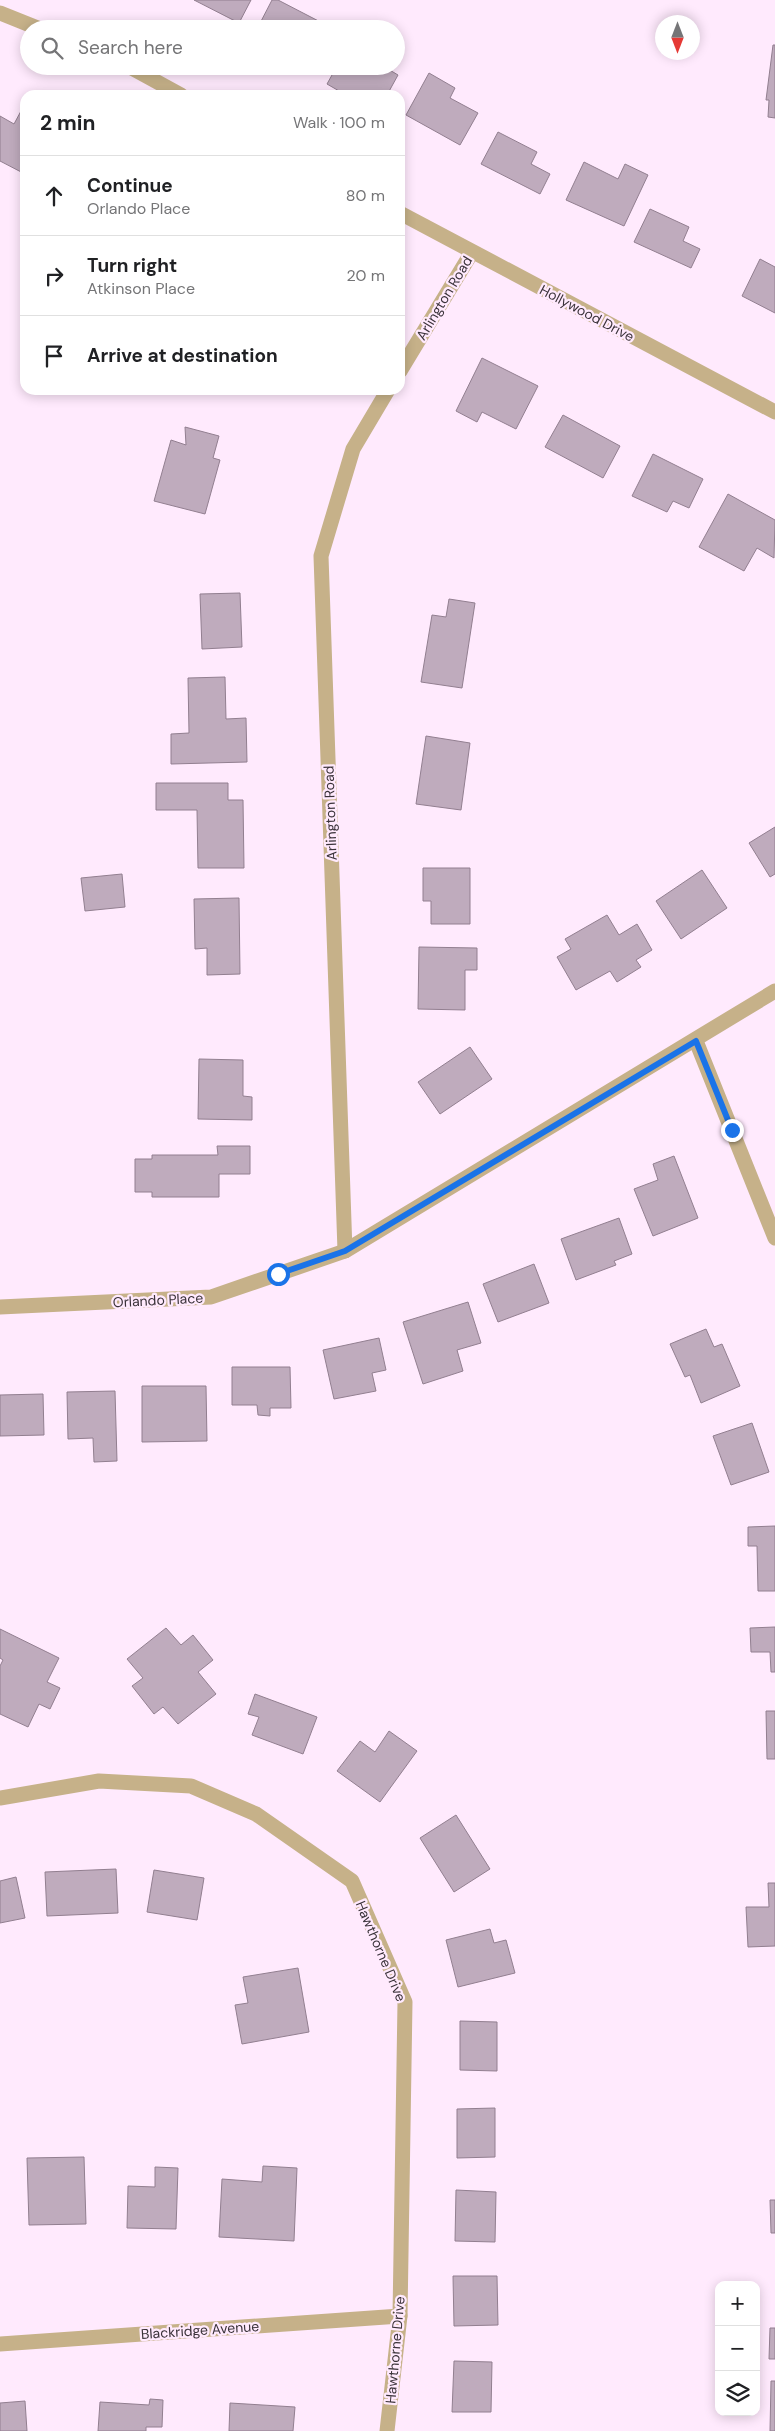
<!DOCTYPE html>
<html lang="en">
<head>
<meta charset="utf-8">
<style>
  :root { --surface:#fff; --page:#f2f2f2; --text:#202124; --muted:#757577; --line:#e0e0e0 }
  body { margin:0; font-family:"DM Sans",sans-serif; background:var(--page); color:var(--text) }
  .controls { position:absolute; right:15px; bottom:15px; display:grid; overflow:hidden; border-radius:10px; box-shadow:0 2px 12px #0003 }
  .controls button { width:45px; height:45px; display:grid; place-items:center; padding:0; border:0; border-bottom:1px solid var(--line); background:var(--surface); color:var(--text); font:25px sans-serif }
  .compass { position:absolute; left:655px; top:15px; width:45px; height:45px; border-radius:50%; background:var(--surface); box-shadow:0 2px 12px #0003; rotate:180deg }
  .stop { position:absolute; width:15px; height:15px; margin:-11px; border:4px solid #1a73e8; border-radius:50%; background:#fff }
  .stop.end { background:#1a73e8; border-color:#fff; box-shadow:0 1px 5px #0008 }
  .list { margin:0; padding:0; list-style:none }
  h2 { display:flex; justify-content:space-between; align-items:center; height:65px; margin:0; padding:0 20px; font-size:21px }
  h2 small { font-size:16px; font-weight:400; color:var(--muted) }
  .list li { display:grid; grid-template-columns:32px 1fr auto; gap:15px; align-items:center; box-sizing:border-box; height:80px; padding:0 20px; border-top:1px solid var(--line) }
  .list b { display:block; font-size:19px; white-space:nowrap }
  .list p { margin:0; font-size:16px; white-space:nowrap; color:var(--muted) }
  .list em { font-size:16px; font-style:normal; color:var(--muted) }
  .icon { flex:none; width:28px; height:28px; fill:none; stroke:currentColor; stroke-width:2; stroke-linecap:round; stroke-linejoin:round }
  .map { position:relative; flex:none; width:775px; height:2431px; overflow:hidden }
  .search { position:absolute; background:var(--surface); box-shadow:0 2px 12px #0003; left:20px; top:20px; width:385px; height:55px; display:flex; align-items:center; gap:12px; box-sizing:border-box; padding:0 18px; border-radius:28px; color:var(--muted); font-size:19px }
  .panel { position:absolute; background:var(--surface); box-shadow:0 2px 12px #0003; left:20px; top:90px; width:385px; height:305px; border-radius:15px }
  .map>svg:first-child { display:block }
  .building { fill:#bfabbd; stroke:#927f90 }
  .lines { fill:none; stroke-linecap:round; stroke-linejoin:round }
  .street { stroke:#c6b189; stroke-width:15 }
  .route { stroke:#1a73e8; stroke-width:6 }
  .labels { text-anchor:middle; dominant-baseline:central; stroke-width:4.5; stroke-linejoin:round; paint-order:stroke }
  .street-label { font-size:14px; fill:#3a3239; stroke:#ffeafd }
</style>
</head>
<body>
<div class="map">
<svg width="775" height="2431" viewBox="0 0 775 2431">
  <rect width="100%" height="100%" fill="#ffeafd"/>
  <g class="building">
    <path d="M194 0H251L239 23Z"/>
    <path d="M272 0H278L332 28 257 29Z"/>
    <path d="M773 45H775V118L768 117 769 100H766Z"/>
    <path d="M337 66H383L398 75 387 95H346L327 84Z"/>
    <path d="M429 73 455 88 450 98 478 113 460 145 406 115Z"/>
    <path d="M21 111 25 113V174L0 161V116L14 124Z"/>
    <path d="M498 132 537 152 531 164 550 174 540 194 481 164Z"/>
    <path d="M584 162 618 179 625 164 648 175 624 226 566 200Z"/>
    <path d="M650 209 689 227 683 241 700 249 691 268 634 242Z"/>
    <path d="M760 259 775 267V313L742 296Z"/>
    <path d="M482 358 538 386 516 429 482 412 477 422 456 411Z"/>
    <path d="M563 415 620 446 603 478 545 447Z"/>
    <path d="M185 427 219 436 213 458 220 460 205 514 154 501 171 440 186 445Z"/>
    <path d="M653 454 703 479 689 508 673 501 667 512 632 496Z"/>
    <path d="M728 494 775 520 774 558 757 548 744 571 699 547Z"/>
    <path d="M240 593 242 647 202 649 200 594Z"/>
    <path d="M449 599 475 603 462 688 421 682 432 615 446 617Z"/>
    <path d="M225 677 226 719 246 718 247 762 171 764V734L189 733 188 678Z"/>
    <path d="M426 736 470 743 461 810 416 804Z"/>
    <path d="M156 783H228V800H243L244 868H198L197 810H156Z"/>
    <path d="M775 827V874L770 877 749 843Z"/>
    <path d="M423 868H470V924H431V901H423Z"/>
    <path d="M702 870 727 908 681 939 656 901Z"/>
    <path d="M122 874 125 907 85 911 81 878Z"/>
    <path d="M239 898 240 974 207 975V948L195 949 194 899Z"/>
    <path d="M607 915 619 935 637 924 652 950 636 960 641 967 617 982 610 971 576 990 557 957 571 949 565 939Z"/>
    <path d="M419 947 477 948V970H465V1010L418 1009Z"/>
    <path d="M470 1047 492 1079 440 1114 418 1082Z"/>
    <path d="M199 1059 243 1060V1096L252 1097V1120L198 1119Z"/>
    <path d="M217 1146H250V1174H219V1197H152V1192H135V1159H152V1155H218Z"/>
    <path d="M674 1156 698 1218 653 1236 634 1189 658 1180 653 1164Z"/>
    <path d="M619 1218 632 1254 614 1261 616 1265 576 1280 561 1239Z"/>
    <path d="M534 1264 549 1303 498 1322 483 1284Z"/>
    <path d="M468 1302 481 1343 457 1350 463 1371 423 1384 403 1322Z"/>
    <path d="M706 1329 714 1347 722 1344 740 1386 701 1403 690 1375 685 1377 670 1344Z"/>
    <path d="M379 1338 386 1370 372 1373 376 1391 334 1399 323 1350Z"/>
    <path d="M232 1367H290L291 1408H270V1416L258 1415 257 1405H232Z"/>
    <path d="M142 1386H206L207 1441 142 1442Z"/>
    <path d="M115 1391 117 1461 94 1462 93 1438 68 1439 67 1392Z"/>
    <path d="M43 1394 44 1435 0 1436V1395Z"/>
    <path d="M752 1423 769 1472 731 1485 713 1436Z"/>
    <path d="M775 1526V1591H758L757 1546H748V1527Z"/>
    <path d="M775 1627V1672H771L770 1652H751L750 1628Z"/>
    <path d="M166 1628 181 1645 193 1635 213 1660 198 1672 216 1694 178 1724 163 1707 154 1714 132 1686 143 1678 127 1659Z"/>
    <path d="M0 1629 59 1658 47 1682 60 1688 50 1709 39 1704 28 1727 0 1714V1666L3 1660 0 1658Z"/>
    <path d="M255 1694 317 1717 303 1754 252 1735 259 1717 248 1714Z"/>
    <path d="M766 1711H775V1759H767Z"/>
    <path d="M389 1731 417 1751 380 1802 337 1771 360 1741 375 1752Z"/>
    <path d="M456 1815 490 1869 454 1892 420 1838Z"/>
    <path d="M116 1869 118 1913 47 1916 45 1872Z"/>
    <path d="M154 1870 204 1878 197 1920 147 1912Z"/>
    <path d="M16 1877 25 1918 0 1923V1881Z"/>
    <path d="M768 1883H775V1946L748 1947 746 1907H769Z"/>
    <path d="M490 1929 494 1943 506 1940 515 1973 458 1987 446 1940Z"/>
    <path d="M298 1968 309 2032 242 2044 235 2005 248 2003 243 1977Z"/>
    <path d="M460 2021 497 2022V2071L460 2070Z"/>
    <path d="M495 2108V2157L457 2158V2109Z"/>
    <path d="M84 2157 86 2224 29 2225 27 2158Z"/>
    <path d="M263 2166 297 2168 294 2241 219 2237 222 2179 262 2182Z"/>
    <path d="M155 2167 178 2168 176 2229 127 2228 128 2186 155 2187Z"/>
    <path d="M456 2190 496 2192 495 2242 455 2241Z"/>
    <path d="M770 2200H775V2233H771Z"/>
    <path d="M453 2276H497L498 2325 454 2326Z"/>
    <path d="M770 2328H775V2359H769Z"/>
    <path d="M454 2361 492 2362 491 2412H452Z"/>
    <path d="M771 2381H775V2431H770Z"/>
    <path d="M150 2399 163 2400 162 2427H146V2431H98L100 2402 149 2405Z"/>
    <path d="M25 2401 27 2431H0V2403Z"/>
    <path d="M230 2403 295 2407 293 2431H229Z"/>
  </g>
  <g class="lines">
    <g class="street">
      <path d="M0 13 40 29"/>
      <path d="M128 66 181 95"/>
      <path d="M400 213 775 412"/>
      <path d="M400 371 472 252"/>
      <path d="M696 1041 775 1238"/>
      <path d="M345 1251 321 556 353 449 388 390"/>
      <path d="M0 1307 211 1297 345 1251 775 991"/>
      <path d="M0 1798 99 1781 191 1786 256 1814 352 1881 405 2002 400 2316 387 2431"/>
      <path d="M0 2344 400 2316"/>
    </g>
  </g>
  <g class="lines">
    <path class="route" d="M278 1274 345 1251 696 1041 732 1130"/>
  </g>
  <g class="labels">
    <g class="street-label">
      <text transform="translate(444 298) rotate(-59)">Arlington Road</text>
      <text transform="translate(587 313) rotate(28)">Hollywood Drive</text>
      <text transform="translate(330 813) rotate(-92)">Arlington Road</text>
      <text transform="translate(158 1300) rotate(-3)">Orlando Place</text>
      <text transform="translate(381 1951) rotate(67)">Hawthorne Drive</text>
      <text transform="translate(200 2330) rotate(-4)">Blackridge Avenue</text>
      <text transform="translate(395 2350) rotate(-85)">Hawthorne Drive</text>
    </g>
  </g>
</svg>
<div class="controls">
<button>+</button>
<button>−</button>
<button><svg class="icon" aria-label="layers" viewBox="0 0 24 24"><path d="M12 4l9 5-9 5-9-5zM3 14l9 5 9-5"/></svg></button>
</div>
<svg class="compass" viewBox="-18 -18 36 36"><path d="M0-13l5 13h-10z" fill="#e53935"/><path d="M0 13l5-13h-10z" fill="#757577"/></svg>
<div class="stop" style="left:278px;top:1274px"></div>
<div class="stop end" style="left:732px;top:1130px"></div>
<div class="search"><svg class="icon" aria-label="search" viewBox="0 0 24 24"><circle cx="10" cy="10" r="6"/><path d="M15 15l6 6"/></svg>Search here</div>
<section class="panel">
<h2>2 min<small>Walk · 100 m</small></h2>
<ul class="list">
<li><svg class="icon" aria-label="ahead" viewBox="0 0 24 24"><path d="M12 20V5M6 11l6-6 6 6"/></svg><div><b>Continue</b><p>Orlando Place</p></div><em>80 m</em></li>
<li><svg class="icon" aria-label="right" viewBox="0 0 24 24"><path d="M7 20v-9h11M14 6l5 5-5 5"/></svg><div><b>Turn right</b><p>Atkinson Place</p></div><em>20 m</em></li>
<li><svg class="icon" aria-label="arrive" viewBox="0 0 24 24"><path d="M6 21V4h12l-3 4 3 4H6"/></svg><div><b>Arrive at destination</b></div></li>
</ul>
</section>
</div>
</body>
</html>
